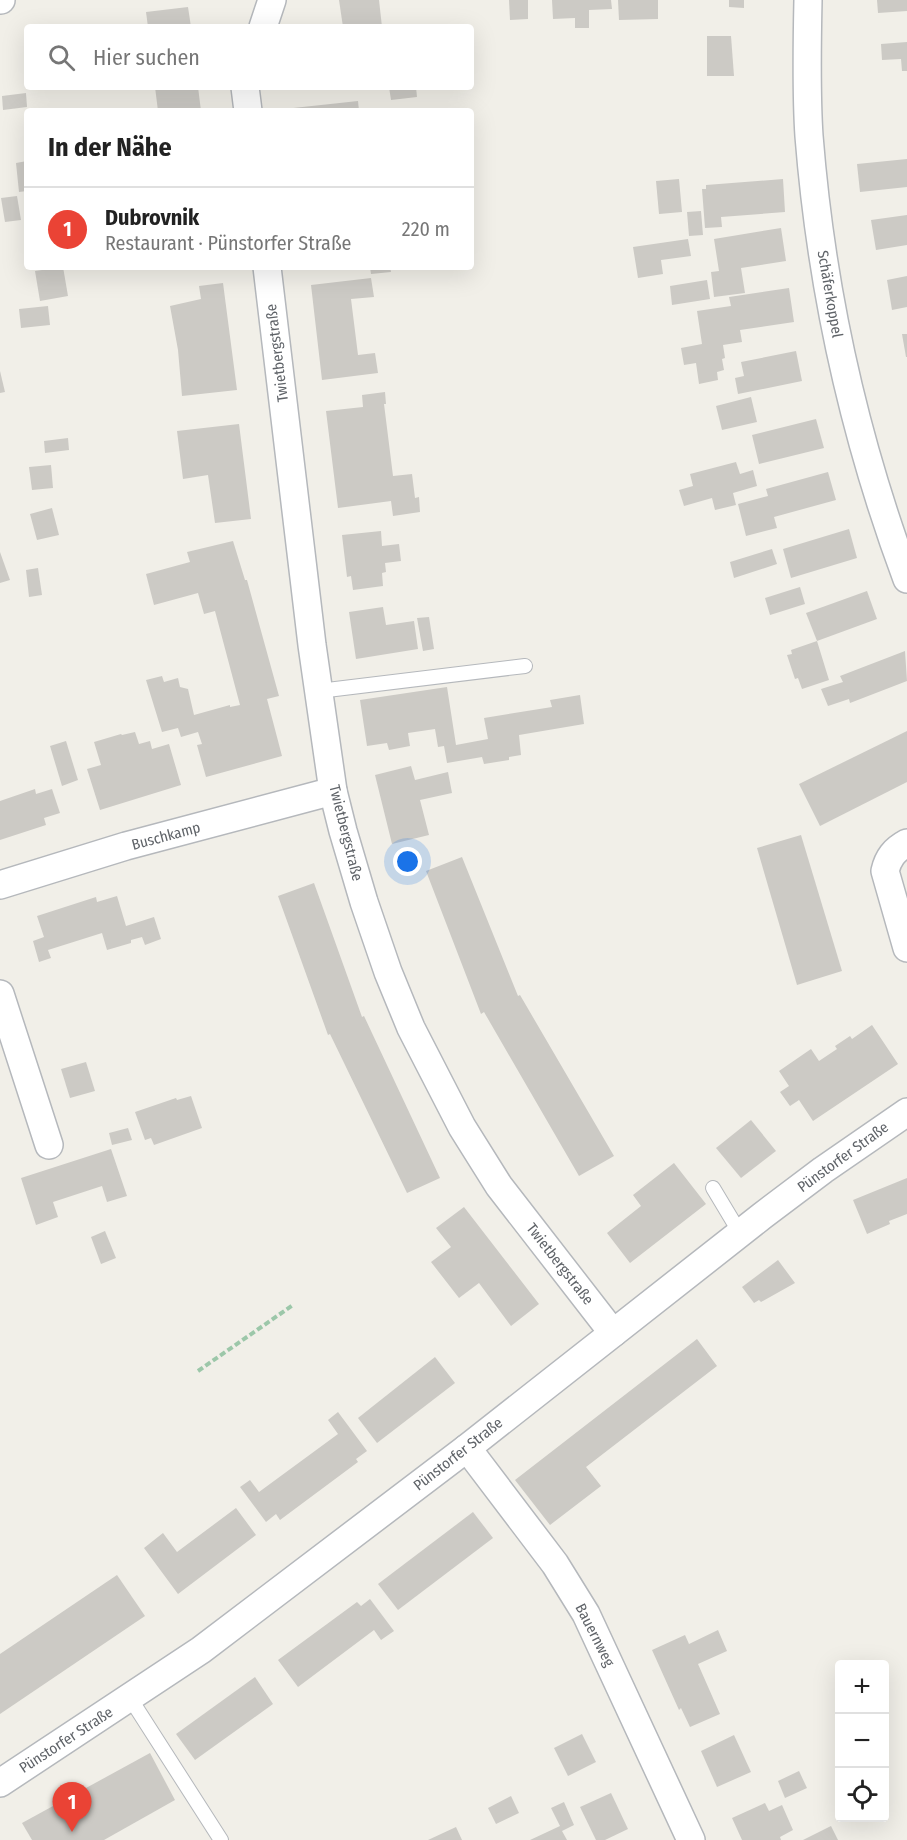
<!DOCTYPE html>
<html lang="de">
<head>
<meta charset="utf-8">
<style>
  :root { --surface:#fff; --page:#f6f6f6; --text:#222; --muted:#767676; --line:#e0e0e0; --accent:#ea4335 }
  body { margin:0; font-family:"Fira Sans Condensed",sans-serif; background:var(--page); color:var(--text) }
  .controls { position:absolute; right:18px; bottom:18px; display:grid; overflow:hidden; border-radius:6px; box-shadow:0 6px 24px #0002 }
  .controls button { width:54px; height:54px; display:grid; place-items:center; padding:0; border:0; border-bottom:2px solid var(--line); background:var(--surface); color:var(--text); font:30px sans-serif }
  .you { position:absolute; left:408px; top:862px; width:21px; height:21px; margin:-15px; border:4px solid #fff; border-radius:50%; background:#1a73e8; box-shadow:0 0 0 9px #1a73e833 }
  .badge { display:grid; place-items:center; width:39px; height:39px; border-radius:50%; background:var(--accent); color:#fff; font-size:20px; font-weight:700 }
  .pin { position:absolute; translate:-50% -50px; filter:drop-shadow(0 2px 3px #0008) }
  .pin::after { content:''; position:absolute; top:32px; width:21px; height:18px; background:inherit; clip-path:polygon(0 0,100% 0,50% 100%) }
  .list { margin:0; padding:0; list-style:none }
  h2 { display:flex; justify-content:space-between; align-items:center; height:78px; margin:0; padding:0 24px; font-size:26px }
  h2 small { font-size:20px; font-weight:400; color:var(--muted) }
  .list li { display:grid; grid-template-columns:39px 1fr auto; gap:18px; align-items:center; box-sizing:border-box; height:84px; padding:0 24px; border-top:2px solid var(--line) }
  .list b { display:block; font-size:22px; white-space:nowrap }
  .list p { margin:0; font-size:20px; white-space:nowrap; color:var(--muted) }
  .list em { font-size:20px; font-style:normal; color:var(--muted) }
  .icon { flex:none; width:33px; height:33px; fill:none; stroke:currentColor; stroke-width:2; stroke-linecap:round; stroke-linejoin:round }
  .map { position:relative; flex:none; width:907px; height:1840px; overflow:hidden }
  .search { position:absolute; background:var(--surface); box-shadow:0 6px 24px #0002; left:24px; top:24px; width:450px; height:66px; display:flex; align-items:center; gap:15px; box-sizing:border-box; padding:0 21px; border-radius:6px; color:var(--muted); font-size:22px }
  .panel { position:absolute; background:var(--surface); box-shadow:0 6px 24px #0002; left:24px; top:108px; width:450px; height:162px; border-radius:6px }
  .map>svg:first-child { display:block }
  .building { fill:#cccac5 }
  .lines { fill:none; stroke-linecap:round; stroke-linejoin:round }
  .service-casing { stroke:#b5b8bc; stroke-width:16 }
  .minor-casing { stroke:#b5b8bc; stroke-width:30 }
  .path { stroke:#9cc7a9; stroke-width:4; stroke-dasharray:6 3; stroke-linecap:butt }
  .service { stroke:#fff; stroke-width:14 }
  .minor { stroke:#fff; stroke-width:27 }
  .labels { text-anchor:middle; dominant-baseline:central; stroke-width:6; stroke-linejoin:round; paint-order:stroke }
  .street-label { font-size:15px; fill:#5f6368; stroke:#fff }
</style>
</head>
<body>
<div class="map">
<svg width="907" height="1840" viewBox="0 0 907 1840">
  <rect width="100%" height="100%" fill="#f1efe8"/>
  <g class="building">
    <path d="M339 0H379L382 27H343Z"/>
    <path d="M509 0H528V19L510 20Z"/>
    <path d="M552 0H611L612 9 589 10V28H575V18L553 19Z"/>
    <path d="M618 0H658V19L619 20Z"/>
    <path d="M729 0H744V8L729 7Z"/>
    <path d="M877 0H907V11L878 13Z"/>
    <path d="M188 7 191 27H148L146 12Z"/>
    <path d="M707 36H731L734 76H707Z"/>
    <path d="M907 42V71H902L901 59 882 60 881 44Z"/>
    <path d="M155 87H198L201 111H158Z"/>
    <path d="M389 87H416L417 97 391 100Z"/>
    <path d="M26 93 27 107 3 110 2 96Z"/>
    <path d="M358 101 359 111H284V109Z"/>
    <path d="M907 159V187L860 192 857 164Z"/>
    <path d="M27 161V191L19 192 16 163Z"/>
    <path d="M679 179 682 212 659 214 656 181Z"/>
    <path d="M783 179 785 212 721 217 722 227 705 228 702 189H706V185Z"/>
    <path d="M17 196 21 220 5 222 1 198Z"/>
    <path d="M701 211 703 235 689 236 687 212Z"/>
    <path d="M907 215V245L876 250 871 220Z"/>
    <path d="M781 228 786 261 741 268 745 293 714 297 711 272 719 271 714 239Z"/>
    <path d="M688 239 691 256 661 260 663 274 638 278 633 247Z"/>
    <path d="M63 267 68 296 40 301 35 271Z"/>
    <path d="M370 267H390L391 272 371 274Z"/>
    <path d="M907 276V307L892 310 887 280Z"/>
    <path d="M371 278 374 297 351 299 358 355 375 353 378 373 322 380 311 285Z"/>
    <path d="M707 280 710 299 672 305 670 286Z"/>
    <path d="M223 283 237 390 182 396 178 350 170 306 201 299 199 286Z"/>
    <path d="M789 288 794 322 740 330 742 342 723 345 725 358 722 359 724 370 717 372 718 380 699 384 696 363 684 365 681 348 702 344 697 311 731 306 729 297Z"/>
    <path d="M48 306 50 325 21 328 19 309Z"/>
    <path d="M902 334H907V357H906Z"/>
    <path d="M796 351 802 381 738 394 735 378 744 376 741 362Z"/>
    <path d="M0 371 5 392 0 393Z"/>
    <path d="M385 392 386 404H384L393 476 412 474 415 498 419 497 420 512 393 516 391 501 338 508 326 411 363 407 362 395Z"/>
    <path d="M751 397 757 422 722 430 716 406Z"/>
    <path d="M816 419 824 448 759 464 752 435Z"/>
    <path d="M239 424 251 519 215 523 208 475 183 479 177 431Z"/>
    <path d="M68 438 69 450 45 453 44 441Z"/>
    <path d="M736 462 740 474 753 470 757 486 733 493 736 505 715 510 712 498 684 506 679 490 693 486 690 474Z"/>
    <path d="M51 465 53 488 32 490 29 467Z"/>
    <path d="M828 472 836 500 774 517 777 528 746 536 738 504 768 496 766 489Z"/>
    <path d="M52 508 59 535 37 540 30 514Z"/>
    <path d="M849 529 857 558 791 578 783 549Z"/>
    <path d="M381 531 382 546 399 544 401 561 385 563 386 572 382 573 383 586 353 590 351 576 347 577 342 535Z"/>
    <path d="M233 541 245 580H247L279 696 267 699 282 756 206 777 197 745 202 744 198 732 181 737 178 728 162 732 146 680 162 676 164 682 178 678 180 687 188 689 194 715 230 705V707L240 705 215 611 204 614 198 593 154 605 146 574 190 562 187 552Z"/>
    <path d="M772 549 777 564 734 578 730 562Z"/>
    <path d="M0 552 10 580 0 583Z"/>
    <path d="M38 568 42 595 29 597 26 570Z"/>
    <path d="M800 587 805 604 770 615 765 598Z"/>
    <path d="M867 591 877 619 817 641 806 613Z"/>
    <path d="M383 607 386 625 414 621 418 649 356 659 349 612Z"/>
    <path d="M429 617 434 649 423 651 417 618Z"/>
    <path d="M817 641 829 680 802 689 798 678 795 679 787 655 792 654 791 650Z"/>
    <path d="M905 651 907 681 850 703 849 699 828 706 821 689 843 682 840 676Z"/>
    <path d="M447 687 456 745 488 739 484 718 552 707 550 700 580 695 584 724 519 735 521 755 509 757V760L484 764 482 757 447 763 444 746 438 747 435 729 408 733 410 746 389 750 387 743 367 746 360 700Z"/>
    <path d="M907 731V782L820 826 799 784Z"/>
    <path d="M135 732 139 744 150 741 152 749 169 744 181 785 100 810 87 769 101 765 94 742 121 734 122 735Z"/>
    <path d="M66 741 78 780 62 786 50 746Z"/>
    <path d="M411 766 415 780 448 772 452 793 420 800 429 835 392 844 375 775Z"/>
    <path d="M35 789 36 794 52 789 60 813 44 818 46 825 0 840V801Z"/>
    <path d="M801 835 842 971 797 985 757 848Z"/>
    <path d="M462 857 518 996 520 995 614 1156 579 1176 484 1012 481 1014 426 871Z"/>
    <path d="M314 883 362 1017 364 1016 440 1178 407 1193 330 1034 328 1035 278 896Z"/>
    <path d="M117 896 126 926 154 917 161 939 145 945 142 937 131 940V943L107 950 102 933 48 950 51 958 39 962 33 941 44 937 37 916 96 897 97 902Z"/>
    <path d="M872 1025 898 1064 813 1121 799 1100 790 1106 780 1092 789 1086 779 1071 811 1049 819 1061 837 1049 835 1046 850 1036 852 1039Z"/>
    <path d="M86 1062 95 1091 70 1098 61 1069Z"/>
    <path d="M191 1096 202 1128 154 1145 151 1138 145 1140 135 1112 176 1098 177 1100Z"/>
    <path d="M751 1120 776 1151 741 1178 716 1148Z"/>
    <path d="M128 1128 132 1140 112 1145 109 1133Z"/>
    <path d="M111 1149 127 1196 107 1202 102 1186 53 1202 58 1217 36 1225 21 1178Z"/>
    <path d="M674 1163 706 1204 630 1263 607 1233 641 1206 633 1195Z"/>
    <path d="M907 1178V1214L889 1221 890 1224 867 1234 853 1200Z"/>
    <path d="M464 1207 539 1304 511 1326 479 1283 459 1298 431 1262 451 1247 436 1228Z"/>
    <path d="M105 1231 116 1258 101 1264 91 1237Z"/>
    <path d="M778 1260 795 1283 761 1302 759 1300 754 1303 742 1287Z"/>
    <path d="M697 1339 717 1366 586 1467 601 1486 550 1525 515 1480Z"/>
    <path d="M435 1357 455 1383 377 1443 358 1418Z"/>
    <path d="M338 1412 367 1451 356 1459 358 1462 280 1520 276 1514 266 1522 240 1487 250 1480 259 1492 338 1434 328 1420Z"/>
    <path d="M236 1508 256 1535 178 1594 144 1548 163 1533 177 1552Z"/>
    <path d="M473 1512 493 1538 398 1610 378 1584Z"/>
    <path d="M117 1575 145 1616 0 1714V1654Z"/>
    <path d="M370 1599 394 1631 381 1640 374 1630 298 1687 278 1660 357 1602 361 1606Z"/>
    <path d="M718 1630 727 1651 698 1664 720 1714 690 1727 681 1708 679 1710 652 1650 685 1635 689 1644Z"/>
    <path d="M255 1677 273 1704 195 1760 176 1734Z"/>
    <path d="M582 1734 596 1762 568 1776 554 1748Z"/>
    <path d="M734 1735 751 1772 717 1787 701 1751Z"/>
    <path d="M150 1753 175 1800 104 1840H32L22 1823Z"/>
    <path d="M799 1771 807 1788 785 1798 778 1781Z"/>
    <path d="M611 1793 628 1829 605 1840H596L580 1807Z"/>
    <path d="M511 1796 519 1813 496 1824 488 1808Z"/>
    <path d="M564 1802 574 1825 562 1831 567 1840H530L560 1826 551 1808Z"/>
    <path d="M765 1803 769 1811 782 1805 793 1830 780 1837 781 1840H742L732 1818Z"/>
    <path d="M831 1826 838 1840H803Z"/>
    <path d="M456 1827 462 1840H428Z"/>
  </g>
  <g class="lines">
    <defs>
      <g id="service">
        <path d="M319 691 525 666"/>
        <path d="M713 1188 740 1233"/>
        <path d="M130 1698 221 1840"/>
      </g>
      <g id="minor">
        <path d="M0 0H1"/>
        <path d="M808 0C807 45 806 91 809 136 821 287 854 437 907 579"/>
        <path d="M263 27 272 0"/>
        <path d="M245 87 248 111"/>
        <path d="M267 267 312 645 333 791 343 831 364 902 388 972 411 1028 462 1127 499 1186 613 1333"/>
        <path d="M907 843C894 850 888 858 885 871L907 948"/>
        <path d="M0 885 126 846 333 791"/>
        <path d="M0 994 49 1145"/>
        <path d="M467 1448 555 1564 586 1614 691 1840"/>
        <path d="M0 1783 201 1650 467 1448 762 1216 823 1170 907 1112"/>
      </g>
    </defs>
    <use href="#service" class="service-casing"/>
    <use href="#minor" class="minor-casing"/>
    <path class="path" d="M198 1371 293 1305"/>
    <use href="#service" class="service"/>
    <use href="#minor" class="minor"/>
  </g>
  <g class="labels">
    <g class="street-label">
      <text transform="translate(830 294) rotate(80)">Schäferkoppel</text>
      <text transform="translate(277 353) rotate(-97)">Twietbergstraße</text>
      <text transform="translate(346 833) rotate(76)">Twietbergstraße</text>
      <text transform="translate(166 836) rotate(-15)">Buschkamp</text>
      <text transform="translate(843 1157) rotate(-36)">Pünstorfer Straße</text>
      <text transform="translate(560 1264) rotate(52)">Twietbergstraße</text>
      <text transform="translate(458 1454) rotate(-38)">Pünstorfer Straße</text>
      <text transform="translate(595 1635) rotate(63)">Bauernweg</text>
      <text transform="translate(66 1740) rotate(-33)">Pünstorfer Straße</text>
    </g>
  </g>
</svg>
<div class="controls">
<button>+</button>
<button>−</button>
<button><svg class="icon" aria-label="locate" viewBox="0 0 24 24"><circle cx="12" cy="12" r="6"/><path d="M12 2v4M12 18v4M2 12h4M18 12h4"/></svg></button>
</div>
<div class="you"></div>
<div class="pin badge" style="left:72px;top:1832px">1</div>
<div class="search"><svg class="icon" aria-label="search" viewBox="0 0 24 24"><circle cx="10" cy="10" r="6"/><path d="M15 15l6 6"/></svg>Hier suchen</div>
<section class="panel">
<h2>In der Nähe<small></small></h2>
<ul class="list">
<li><span class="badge">1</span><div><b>Dubrovnik</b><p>Restaurant · Pünstorfer Straße</p></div><em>220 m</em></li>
</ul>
</section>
</div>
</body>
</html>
